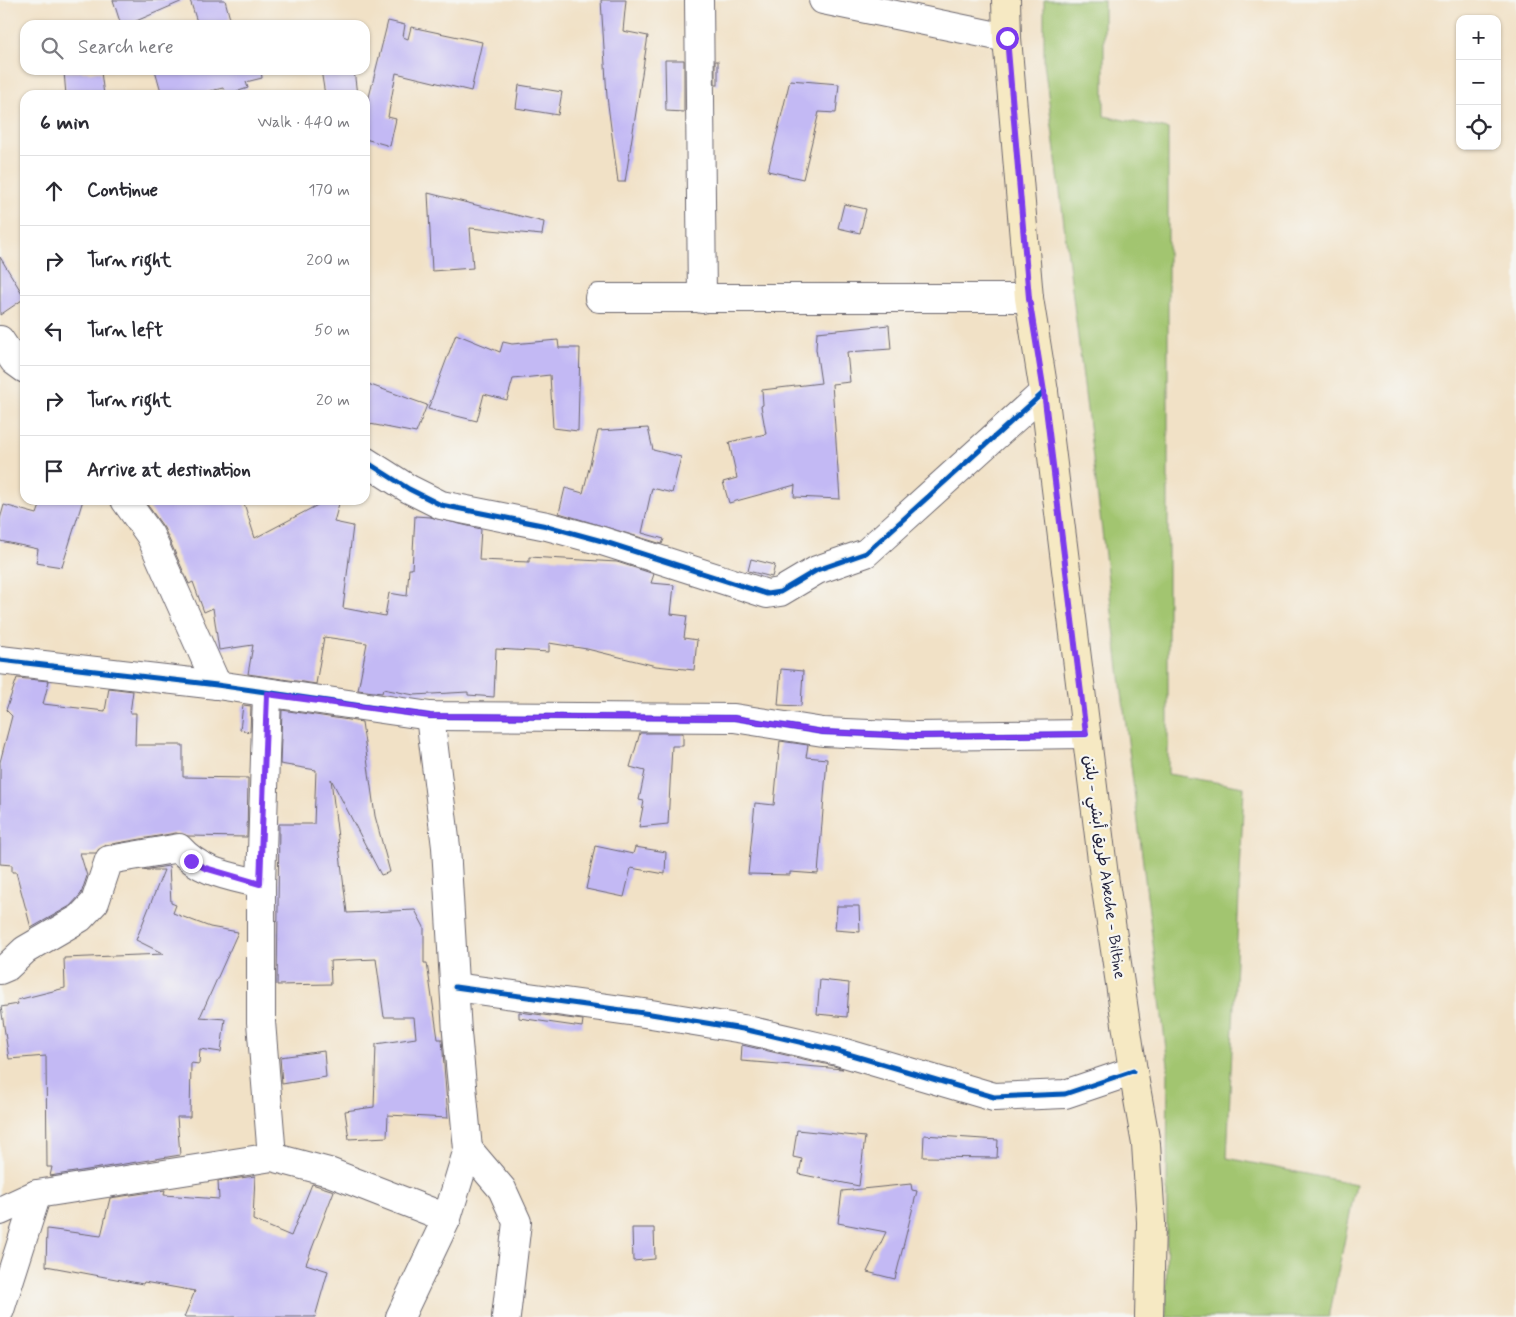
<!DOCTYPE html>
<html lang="en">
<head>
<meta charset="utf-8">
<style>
  :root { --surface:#fff; --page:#f2f2f3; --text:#2b2b33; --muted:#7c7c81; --line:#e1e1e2 }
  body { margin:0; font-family:Mynerve,"Playpen Sans Arabic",sans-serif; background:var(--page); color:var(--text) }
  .controls { position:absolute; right:15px; top:15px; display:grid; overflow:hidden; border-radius:10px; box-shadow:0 1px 4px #0004 }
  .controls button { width:45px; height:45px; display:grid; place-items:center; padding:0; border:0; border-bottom:1px solid var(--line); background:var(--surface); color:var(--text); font:25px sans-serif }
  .stop { position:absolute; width:15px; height:15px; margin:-11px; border:4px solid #7c3aed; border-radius:50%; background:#fff }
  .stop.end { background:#7c3aed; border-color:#fff; box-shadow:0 1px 5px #0008 }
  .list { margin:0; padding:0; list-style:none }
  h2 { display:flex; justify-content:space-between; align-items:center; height:65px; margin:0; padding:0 20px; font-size:21px }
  h2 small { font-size:16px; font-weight:400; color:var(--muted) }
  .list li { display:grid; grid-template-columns:32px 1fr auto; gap:15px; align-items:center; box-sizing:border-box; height:70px; padding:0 20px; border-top:1px solid var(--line) }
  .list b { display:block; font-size:19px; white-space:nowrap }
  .list em { font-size:16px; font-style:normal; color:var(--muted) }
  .icon { flex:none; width:28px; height:28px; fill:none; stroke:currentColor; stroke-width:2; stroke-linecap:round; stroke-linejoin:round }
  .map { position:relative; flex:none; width:1516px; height:1317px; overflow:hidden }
  .search { position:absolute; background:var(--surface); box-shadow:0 1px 4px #0004; left:20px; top:20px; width:350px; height:55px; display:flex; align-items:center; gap:12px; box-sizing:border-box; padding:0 18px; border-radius:15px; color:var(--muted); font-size:19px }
  .panel { position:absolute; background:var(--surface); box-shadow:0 1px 4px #0004; left:20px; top:90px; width:350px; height:415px; border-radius:15px }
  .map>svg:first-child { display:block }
  .green { fill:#a2c56f; stroke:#627455 }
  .building { fill:#c3b9f4 }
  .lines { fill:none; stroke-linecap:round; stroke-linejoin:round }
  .minor-casing { stroke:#6a656c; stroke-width:30 }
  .secondary-casing { stroke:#6a656c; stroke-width:30 }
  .minor { stroke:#fff; stroke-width:28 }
  .secondary { stroke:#f6e9c3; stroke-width:28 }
  .cycleway-casing { stroke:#f6f6f2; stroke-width:8 }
  .cycleway { stroke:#0057b8; stroke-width:5 }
  .route { stroke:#7c3aed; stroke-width:6 }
  .labels { text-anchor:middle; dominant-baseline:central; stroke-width:4.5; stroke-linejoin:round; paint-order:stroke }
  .street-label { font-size:16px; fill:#22223b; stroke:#f6f6f2 }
</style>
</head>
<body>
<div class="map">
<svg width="1516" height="1317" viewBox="0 0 1516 1317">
  <rect width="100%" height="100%" fill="#f6f6f2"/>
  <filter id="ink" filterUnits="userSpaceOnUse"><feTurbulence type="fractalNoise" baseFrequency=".02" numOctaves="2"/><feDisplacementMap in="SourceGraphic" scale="10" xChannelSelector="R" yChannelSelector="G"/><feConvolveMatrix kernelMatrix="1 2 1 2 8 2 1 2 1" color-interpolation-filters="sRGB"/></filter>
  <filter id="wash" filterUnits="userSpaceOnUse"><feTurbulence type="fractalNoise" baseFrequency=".0096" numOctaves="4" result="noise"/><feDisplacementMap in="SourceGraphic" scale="20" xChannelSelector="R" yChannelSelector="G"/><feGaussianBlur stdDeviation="1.12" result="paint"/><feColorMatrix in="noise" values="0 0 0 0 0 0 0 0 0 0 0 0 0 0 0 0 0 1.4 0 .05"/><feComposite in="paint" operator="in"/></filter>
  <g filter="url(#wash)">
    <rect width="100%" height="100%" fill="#f1e1c6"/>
    <path class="green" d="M1044 0H1104V116L1168 129V774L1244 787 1227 1158 1356 1184 1329 1317H1166L1168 1065 1044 62Z"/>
    <g id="blocks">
      <g class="building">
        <path d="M113 0H185L127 25H121Z"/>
        <path d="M190 0H225L230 19 226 20 227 25H198Z"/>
        <path d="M601 0H626L623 31 648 36 625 182H618L607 97Z"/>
        <path d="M388 21 405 25 403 37 408 39 411 27 482 42 471 91 396 73 388 117 396 119 390 146 365 139V113Z"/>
        <path d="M665 60H684V112L666 111Z"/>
        <rect x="715" y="61" width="3" height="24"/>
        <path d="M155 70H261L262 78 246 82 248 88 226 95 223 88 194 95H162Z"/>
        <path d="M321 70H354L357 95H325Z"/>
        <path d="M64 72H101L104 95H66Z"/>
        <path d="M790 80 839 84 836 113 819 112 803 179 768 171Z"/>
        <path d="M519 85 562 92 558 115 516 108Z"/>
        <path d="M428 193 544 222 542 235 470 228 473 268 432 271Z"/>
        <path d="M844 204 866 209 860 233 838 228Z"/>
        <path d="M0 257 25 298 0 315Z"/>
        <path d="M889 325 891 349 847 352 850 382 832 384 840 499 794 497 795 485 729 503 723 482 737 478 729 442 766 434 761 406 763 405 762 390 821 383 816 349 817 332Z"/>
        <path d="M456 334 500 352 503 342 512 344 558 340 559 348H580L578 431 553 428 550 375 513 379 507 400 484 394 477 421 428 409Z"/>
        <path d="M365 383 427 405 416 433 365 423Z"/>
        <path d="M648 428 653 450 681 457 672 493 652 488 642 533 664 539 662 544 559 513 565 488 583 493 598 431Z"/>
        <path d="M42 500H83L62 567 36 563 38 549 0 541V519L4 505 37 514Z"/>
        <path d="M144 500H243L255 538 327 500H340L334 522 353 526 343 608 385 616 389 593 407 596 409 569H412L415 516 430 517 481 529 479 560 529 562V557L617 562 654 574 651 583 674 585 671 614 687 616 684 638 697 640 694 670 656 666 587 649 549 643V652L496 649 494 697 468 695V692L414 695 383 689 382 693 358 690 367 643 324 637 316 684 248 674 253 645 219 650 213 608 204 612 193 582 189 584 164 528Z"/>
        <path d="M751 559 775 565 772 577 748 571Z"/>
        <path d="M781 669 803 671 801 706 778 705Z"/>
        <path d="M17 678 49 681 43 704 105 711 109 688 133 691 130 713H136L135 745H183V777L248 778 247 837 188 836 176 833 106 845 96 853H80L87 876 81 894 70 906 31 928 16 872H12V865L0 864V762L12 716 6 710Z"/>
        <path d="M243 705 251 706 250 732 240 730Z"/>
        <path d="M282 710 362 722 375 816 390 872 381 875 331 779 347 913 415 910 424 927V963H427L438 1039H442L448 1118 388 1115 387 1137 349 1139 345 1111 374 1107 376 1044 416 1038 414 1017H384L376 959 330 961 331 984 277 985 279 824H314L316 770 280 764Z"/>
        <path d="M640 733H683V746H672L668 824 639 827 644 801 639 800 645 771 630 767Z"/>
        <path d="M780 741 808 745 806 757 827 759 818 874 790 872V875L748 874 755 803 774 805Z"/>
        <path d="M595 846 633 854 635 847 666 852 665 874 631 868 624 897 586 889Z"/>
        <path d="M169 866 171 903 176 905 173 913 210 927 238 932 200 1017 225 1019 221 1052 200 1049 199 1064 191 1063 190 1117H177L180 1155 50 1176 52 1167H47L46 1056 9 1059 1 1007 18 1004 17 1000 65 988 64 958 164 954 136 940 164 870H143Z"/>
        <path d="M837 906H859L860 932 835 930Z"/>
        <path d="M820 980 849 983 847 1017 817 1014Z"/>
        <path d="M519 1012 583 1020 582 1027 519 1018Z"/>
        <path d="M742 1045 834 1066 843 1069 741 1061Z"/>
        <path d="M324 1051 326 1077 282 1084 280 1057Z"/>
        <path d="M797 1130 865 1137 859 1186 799 1174 802 1159 793 1157Z"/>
        <path d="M924 1135 998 1140 997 1158 923 1157Z"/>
        <path d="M255 1176 253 1220 291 1236 312 1184 334 1191 306 1264 328 1271 315 1317H184L195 1291 144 1282 143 1284 46 1266 47 1229 101 1236 110 1198 165 1190 164 1195 219 1199 218 1181Z"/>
        <path d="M911 1184 912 1190 917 1191 895 1279 867 1272 886 1232 838 1223 842 1191Z"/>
        <path d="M632 1228H654L655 1259 633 1261Z"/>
      </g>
    </g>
  </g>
  <g filter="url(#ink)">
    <use href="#blocks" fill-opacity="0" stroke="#6a656c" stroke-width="1"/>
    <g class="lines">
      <defs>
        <g id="minor">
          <path d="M699 0 702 299"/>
          <path d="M823 0 1007 38"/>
          <path d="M599 298H1029"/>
          <path d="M0 340 14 361 25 369"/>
          <path d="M365 461 409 489 441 505 547 526 602 541 767 594 780 592 817 570 866 553 1044 392"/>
          <path d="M125 500 150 535 217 685"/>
          <path d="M0 660 217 685 430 716 734 718 823 732 916 736 1086 734"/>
          <path d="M261 884 267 694"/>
          <path d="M0 970 7 967 25 950 80 918 95 902 109 860 179 848C201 873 230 876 261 884V1022L272 1157"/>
          <path d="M455 987 651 1014 743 1029 838 1051 994 1097 1065 1094 1133 1071"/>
          <path d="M468 1149 502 1189 517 1222 506 1317"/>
          <path d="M0 1211 37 1194 272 1157 329 1172 447 1218"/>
          <path d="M0 1310 37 1194"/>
          <path d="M400 1317 447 1218 468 1149 457 1033 446 847 430 716"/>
        </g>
        <path id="secondary" d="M1006 0 1007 38 1029 298 1044 392 1104 876 1133 1071 1146 1144 1151 1222 1149 1317"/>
      </defs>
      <use href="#minor" class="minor-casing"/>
      <use href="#secondary" class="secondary-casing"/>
      <use href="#minor" class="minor"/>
      <use href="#secondary" class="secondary"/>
      <defs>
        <g id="cycleway">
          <path d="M365 461 409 489 441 505 547 526 602 541 767 594 780 592 817 570 866 553 1044 392"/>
          <path d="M0 660 217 685 430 716 734 718 823 732 916 736 1086 734"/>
          <path d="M455 987 651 1014 743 1029 838 1051 994 1097 1065 1094 1133 1071"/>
        </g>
      </defs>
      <use href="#cycleway" class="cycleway-casing"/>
      <use href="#cycleway" class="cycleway"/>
    </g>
  </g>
  <g class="lines" filter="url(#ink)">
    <path class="route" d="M191 861 205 868 260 884 267 694 430 716 734 718 823 732 916 736 1086 734 1044 392 1029 298 1007 38"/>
  </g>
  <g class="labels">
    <g class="street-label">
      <text transform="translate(1104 867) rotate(82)">طريق أبشي - بلتن Abeche - Biltine</text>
    </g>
  </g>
</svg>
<div class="controls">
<button>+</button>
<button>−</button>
<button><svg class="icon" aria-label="locate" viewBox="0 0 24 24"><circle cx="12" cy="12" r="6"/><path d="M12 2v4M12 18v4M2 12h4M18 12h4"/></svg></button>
</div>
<div class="stop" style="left:1007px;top:38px"></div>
<div class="stop end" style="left:191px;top:861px"></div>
<div class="search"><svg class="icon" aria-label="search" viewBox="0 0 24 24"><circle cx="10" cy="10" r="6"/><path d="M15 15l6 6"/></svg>Search here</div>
<section class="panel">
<h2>6 min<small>Walk · 440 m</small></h2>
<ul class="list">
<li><svg class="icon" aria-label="ahead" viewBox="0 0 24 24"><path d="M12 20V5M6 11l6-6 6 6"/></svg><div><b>Continue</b></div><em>170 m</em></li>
<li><svg class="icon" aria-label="right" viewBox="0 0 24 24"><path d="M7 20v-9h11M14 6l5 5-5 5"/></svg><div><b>Turn right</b></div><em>200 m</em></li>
<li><svg class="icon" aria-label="left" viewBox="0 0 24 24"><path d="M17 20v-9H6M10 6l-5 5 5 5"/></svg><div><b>Turn left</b></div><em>50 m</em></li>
<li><svg class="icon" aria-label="right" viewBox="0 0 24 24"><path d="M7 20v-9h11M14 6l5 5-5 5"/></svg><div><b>Turn right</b></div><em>20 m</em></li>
<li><svg class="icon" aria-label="arrive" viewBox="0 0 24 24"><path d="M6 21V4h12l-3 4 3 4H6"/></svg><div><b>Arrive at destination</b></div></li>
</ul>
</section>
</div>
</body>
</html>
